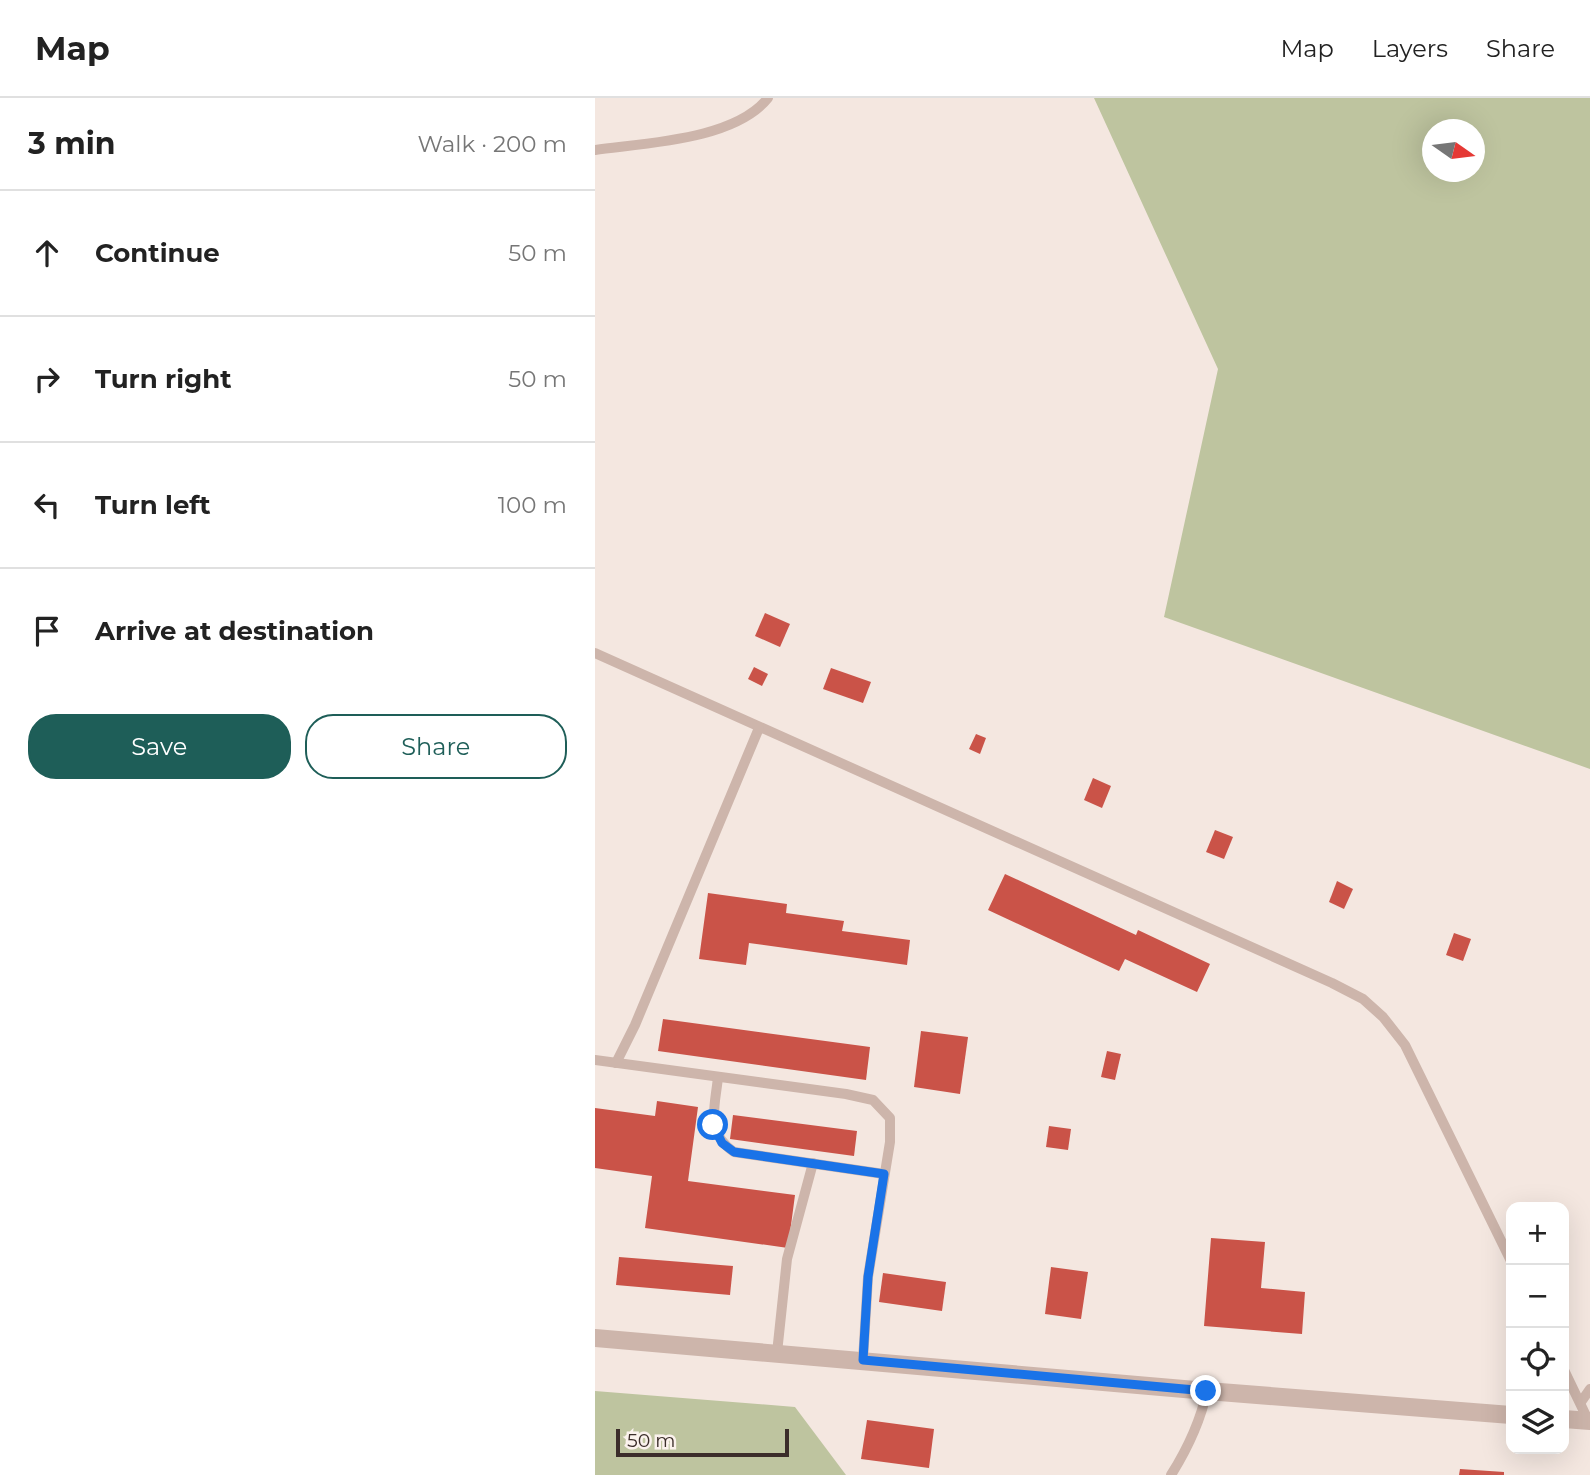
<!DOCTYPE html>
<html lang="en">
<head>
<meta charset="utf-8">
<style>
  :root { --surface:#fff; --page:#f2f2f2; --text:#222; --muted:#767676; --line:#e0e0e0; --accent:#1e5e58 }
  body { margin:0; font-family:Montserrat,sans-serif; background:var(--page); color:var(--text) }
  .controls { position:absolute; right:21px; bottom:21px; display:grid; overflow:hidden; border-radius:14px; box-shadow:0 7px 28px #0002 }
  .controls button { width:63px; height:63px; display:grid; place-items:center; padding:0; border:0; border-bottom:2px solid var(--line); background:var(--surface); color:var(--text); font:35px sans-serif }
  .compass { position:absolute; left:827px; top:21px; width:63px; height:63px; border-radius:50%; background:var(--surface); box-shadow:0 7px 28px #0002; rotate:104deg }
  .scale { position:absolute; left:21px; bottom:18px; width:173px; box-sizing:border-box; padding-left:7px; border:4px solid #3b2d2a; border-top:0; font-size:19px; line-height:24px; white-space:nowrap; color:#3b2d2a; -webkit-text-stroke:5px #fbf2ed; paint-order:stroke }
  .stop { position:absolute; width:21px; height:21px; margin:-16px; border:5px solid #1a73e8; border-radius:50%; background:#fff }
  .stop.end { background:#1a73e8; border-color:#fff; box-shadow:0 2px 7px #0008 }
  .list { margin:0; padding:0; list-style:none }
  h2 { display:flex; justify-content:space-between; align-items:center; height:91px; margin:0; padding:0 28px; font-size:30px }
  h2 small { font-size:23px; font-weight:400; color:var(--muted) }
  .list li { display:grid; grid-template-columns:46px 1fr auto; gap:21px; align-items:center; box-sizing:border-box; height:126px; padding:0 28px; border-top:2px solid var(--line) }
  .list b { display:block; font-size:26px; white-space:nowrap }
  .list em { font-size:23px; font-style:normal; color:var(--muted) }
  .actions { display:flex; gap:14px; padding:21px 28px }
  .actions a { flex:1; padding:16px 0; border:2px solid var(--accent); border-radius:28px; text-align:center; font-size:24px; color:var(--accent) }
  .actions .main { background:var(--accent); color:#fff }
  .icon { flex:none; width:38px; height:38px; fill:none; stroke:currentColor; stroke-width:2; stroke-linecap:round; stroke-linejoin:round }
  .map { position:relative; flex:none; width:995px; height:1377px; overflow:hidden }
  header { display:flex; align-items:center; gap:42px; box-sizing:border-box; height:98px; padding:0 35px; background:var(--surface); border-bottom:2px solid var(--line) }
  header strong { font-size:33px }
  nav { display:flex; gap:38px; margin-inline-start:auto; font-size:24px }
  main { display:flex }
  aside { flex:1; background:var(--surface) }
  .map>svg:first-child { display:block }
  .green { fill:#bec49f; fill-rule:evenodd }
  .building { fill:#ca5348 }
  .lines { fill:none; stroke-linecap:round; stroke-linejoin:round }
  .service { stroke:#cdb5ab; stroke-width:10 }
  .minor { stroke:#cdb5ab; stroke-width:18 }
  .route { stroke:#1a73e8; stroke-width:9 }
</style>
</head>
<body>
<header>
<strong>Map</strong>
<nav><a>Map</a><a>Layers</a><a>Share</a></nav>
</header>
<main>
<aside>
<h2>3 min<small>Walk · 200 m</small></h2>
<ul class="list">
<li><svg class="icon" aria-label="ahead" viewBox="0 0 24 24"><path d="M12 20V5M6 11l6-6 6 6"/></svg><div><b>Continue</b></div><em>50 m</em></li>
<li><svg class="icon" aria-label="right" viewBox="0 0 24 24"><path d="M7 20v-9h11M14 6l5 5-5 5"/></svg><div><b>Turn right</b></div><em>50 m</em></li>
<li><svg class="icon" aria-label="left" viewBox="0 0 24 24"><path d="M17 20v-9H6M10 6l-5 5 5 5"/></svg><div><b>Turn left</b></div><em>100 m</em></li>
<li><svg class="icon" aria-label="arrive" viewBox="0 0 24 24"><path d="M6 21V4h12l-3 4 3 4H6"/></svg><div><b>Arrive at destination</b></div></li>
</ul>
<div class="actions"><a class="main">Save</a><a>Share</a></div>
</aside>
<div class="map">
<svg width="995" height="1377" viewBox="0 0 995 1377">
  <rect width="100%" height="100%" fill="#f4e7e0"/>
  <g class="green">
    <path d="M499 0H995V671L569 519 623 271ZM838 32H880V74H838Z"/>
    <path d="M0 1293 200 1309 251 1377H0Z"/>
  </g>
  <g class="building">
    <path d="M170 515 195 526 185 549 160 538Z"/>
    <path d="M159 569 173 576 167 588 153 581Z"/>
    <path d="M236 570 276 584 268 605 228 591Z"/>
    <path d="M381 636 391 640 385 656 374 651Z"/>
    <path d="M498 680 516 688 507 710 489 702Z"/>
    <path d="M620 732 638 739 629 761 611 754Z"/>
    <path d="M410 776 541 837 543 832 615 866 602 894 530 861 524 873 393 812Z"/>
    <path d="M742 783 758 791 749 811 734 804Z"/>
    <path d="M113 795 192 806 191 815 249 823 247 833 315 842 312 867 154 845 151 867 104 861Z"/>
    <path d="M859 835 876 841 868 863 851 857Z"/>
    <path d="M68 921 275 949 271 982 63 953Z"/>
    <path d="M326 933 373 939 365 996 319 989Z"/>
    <path d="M512 953 526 956 520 982 506 979Z"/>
    <path d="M62 1003 103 1009 93 1083 200 1097 193 1150 50 1130 57 1078 0 1070V1010L60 1018Z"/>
    <path d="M138 1017 262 1033 259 1058 135 1041Z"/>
    <path d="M454 1028 476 1031 473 1052 451 1049Z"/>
    <path d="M616 1140 670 1144 666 1190 710 1194 707 1236 609 1228Z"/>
    <path d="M24 1159 138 1168 135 1197 21 1187Z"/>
    <path d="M456 1169 493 1174 486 1221 450 1216Z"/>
    <path d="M288 1175 351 1184 347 1213 284 1204Z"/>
    <path d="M272 1322 339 1331 334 1370 266 1361Z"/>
    <path d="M865 1371 909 1374V1377H864Z"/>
  </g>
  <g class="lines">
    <g class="service">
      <path d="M0 52C50 45 140 42 173 0"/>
      <path d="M0 555 737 885 768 901 788 919 810 947 916 1163"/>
      <path d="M0 962 251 996 278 1002 295 1020V1044L273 1179 268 1262"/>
      <path d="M21 965 40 927 164 630"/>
      <path d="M123 979C120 1010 110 1034 139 1054L289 1076"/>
      <path d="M182 1255 192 1161 218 1065"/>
      <path d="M969 1272 995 1326"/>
      <path d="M986 1304 995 1291"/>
      <path d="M576 1377C593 1350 605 1325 612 1293"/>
    </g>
    <g class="minor">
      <path d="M0 1240 612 1293 916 1317"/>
      <path d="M969 1321 995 1323"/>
    </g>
  </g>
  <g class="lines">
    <path class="route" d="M118 1027 127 1045 139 1054 289 1076 273 1179 268 1262 611 1293"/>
  </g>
</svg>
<div class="controls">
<button>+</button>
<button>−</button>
<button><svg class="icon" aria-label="locate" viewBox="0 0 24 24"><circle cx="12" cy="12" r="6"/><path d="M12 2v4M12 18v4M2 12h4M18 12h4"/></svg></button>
<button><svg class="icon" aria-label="layers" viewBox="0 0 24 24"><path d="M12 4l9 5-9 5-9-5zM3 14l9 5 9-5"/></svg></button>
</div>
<svg class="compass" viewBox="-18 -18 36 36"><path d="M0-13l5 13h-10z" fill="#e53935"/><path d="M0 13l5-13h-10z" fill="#767676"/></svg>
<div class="scale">50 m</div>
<div class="stop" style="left:118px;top:1027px"></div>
<div class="stop end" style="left:611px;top:1293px"></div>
</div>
</main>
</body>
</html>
